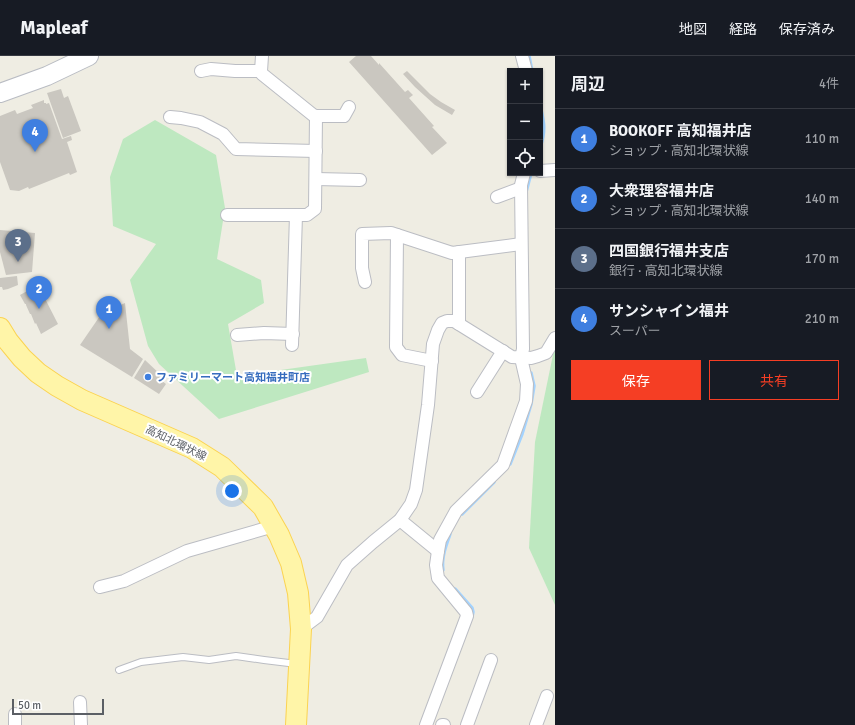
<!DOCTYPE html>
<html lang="ja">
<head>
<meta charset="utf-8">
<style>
  :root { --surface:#171b24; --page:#242831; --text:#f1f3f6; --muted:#9ea1a6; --line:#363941; --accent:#f53e24 }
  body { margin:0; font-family:Signika,"Noto Sans JP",sans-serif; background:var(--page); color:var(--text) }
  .controls { position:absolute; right:12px; top:12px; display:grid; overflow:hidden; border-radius:0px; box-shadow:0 1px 3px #0004 }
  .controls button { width:36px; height:36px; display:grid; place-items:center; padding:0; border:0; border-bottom:1px solid var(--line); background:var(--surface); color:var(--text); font:20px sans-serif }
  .scale { position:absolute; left:12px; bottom:10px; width:92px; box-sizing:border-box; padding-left:4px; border:2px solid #5b5f65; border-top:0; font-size:11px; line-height:14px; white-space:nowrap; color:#5b5f65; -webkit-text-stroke:3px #fff; paint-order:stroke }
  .you { position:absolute; left:232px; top:435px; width:14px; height:14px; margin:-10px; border:3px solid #fff; border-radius:50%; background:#1a73e8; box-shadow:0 0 0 6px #1a73e833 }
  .badge { display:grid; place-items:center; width:26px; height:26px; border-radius:50%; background:var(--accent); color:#fff; font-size:13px; font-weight:700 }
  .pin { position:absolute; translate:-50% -33px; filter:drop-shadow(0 1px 2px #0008) }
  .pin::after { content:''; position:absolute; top:21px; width:14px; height:12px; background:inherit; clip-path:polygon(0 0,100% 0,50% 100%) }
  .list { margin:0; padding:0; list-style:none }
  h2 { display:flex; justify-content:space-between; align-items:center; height:52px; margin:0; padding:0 16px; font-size:17px }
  h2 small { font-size:13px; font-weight:400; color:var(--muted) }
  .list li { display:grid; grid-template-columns:26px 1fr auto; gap:12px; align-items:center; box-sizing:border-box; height:60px; padding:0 16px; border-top:1px solid var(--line) }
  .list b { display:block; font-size:15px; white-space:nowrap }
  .list p { margin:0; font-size:13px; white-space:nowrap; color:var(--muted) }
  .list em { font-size:13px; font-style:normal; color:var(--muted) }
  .actions { display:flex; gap:8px; padding:12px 16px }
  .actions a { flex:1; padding:9px 0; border:1px solid var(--accent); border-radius:0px; text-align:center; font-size:14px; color:var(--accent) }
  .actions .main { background:var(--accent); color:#fff }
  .icon { flex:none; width:22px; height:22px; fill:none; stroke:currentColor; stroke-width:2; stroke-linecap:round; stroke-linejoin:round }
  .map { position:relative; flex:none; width:555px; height:669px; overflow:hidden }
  header { display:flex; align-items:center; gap:24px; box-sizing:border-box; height:56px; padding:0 20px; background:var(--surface); border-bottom:1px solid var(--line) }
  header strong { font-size:19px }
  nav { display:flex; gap:22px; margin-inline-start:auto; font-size:14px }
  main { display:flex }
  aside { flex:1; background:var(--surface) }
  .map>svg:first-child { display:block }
  .green { fill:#bee8c0 }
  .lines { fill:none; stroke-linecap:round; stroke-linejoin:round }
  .stream { stroke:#a3d3ff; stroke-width:3.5 }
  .building { fill:#cac7c0 }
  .lane-casing { stroke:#bbbdc3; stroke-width:8 }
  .street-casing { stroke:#bbbdc3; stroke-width:14 }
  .secondary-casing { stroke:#b9bcc3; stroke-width:20 }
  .primary-casing { stroke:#fbd351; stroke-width:22 }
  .lane { stroke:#fff; stroke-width:6 }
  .street { stroke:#fff; stroke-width:12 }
  .secondary { stroke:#fff; stroke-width:18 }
  .primary { stroke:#fff5a8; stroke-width:20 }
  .shop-dot { fill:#3f7fe0; stroke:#fff; stroke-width:1.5 }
  .labels { text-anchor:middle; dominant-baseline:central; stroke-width:4; stroke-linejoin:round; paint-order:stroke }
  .shop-label { font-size:11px; font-weight:bold; fill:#366cbe; stroke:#fff; text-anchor:start }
  .street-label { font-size:11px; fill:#5b5f65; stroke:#fff }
</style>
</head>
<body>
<header>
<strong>Mapleaf</strong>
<nav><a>地図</a><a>経路</a><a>保存済み</a></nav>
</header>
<main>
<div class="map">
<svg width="555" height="669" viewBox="0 0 555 669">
  <rect width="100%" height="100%" fill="#efede3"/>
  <g class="green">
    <path d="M155 64 216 99 225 152 217 203 261 224 264 247 228 268 237 320 366 302 369 316 219 363 159 308 148 290 130 224 156 188 113 170 110 121 123 83Z"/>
    <path d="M555 289V549L529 492 535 386Z"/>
  </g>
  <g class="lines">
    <g class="stream">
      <path d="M529 0 532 15"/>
      <path d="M540 49C544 67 546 73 540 92"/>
      <path d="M526 136 531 117"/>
      <path d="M510 408 522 378 531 348 534 330 531 317"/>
      <path d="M462 458 494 426"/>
      <path d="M443 514C441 502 446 489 450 478"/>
      <path d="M455 533 472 552 473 556 472 561"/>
    </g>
  </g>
  <g class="building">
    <path d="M356 0H371L379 9V7L405 36 408 34 413 39 409 42 434 70 432 71 447 87 432 99 349 6Z"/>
    <path d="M407 15 430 38 441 46 455 54 452 59 435 49 415 31 403 18Z"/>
    <path d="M61 33 64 42 68 40 81 75 63 82 47 37Z"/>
    <path d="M44 44V47H46V48L49 47 62 83 71 80 72 84 67 86 77 116 70 119 69 117 29 133 28 131 19 135 10 134 0 106V60L15 54 17 58 33 52 31 49Z"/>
    <path d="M0 174 35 177 32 216 6 219 0 196Z"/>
    <path d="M17 220 18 229 8 233 3 234 2 231H0V222Z"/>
    <path d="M38 229 58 268 41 278 36 267 35 268 31 258H30L26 249V248H25L20 239Z"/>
    <path d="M125 247 130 293 143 303 132 321 80 289 102 257Z"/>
    <path d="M145 304 162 320V325L166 328 159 338 134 322Z"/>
  </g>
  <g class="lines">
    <defs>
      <path id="lane" d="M119 614 141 606 183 601 209 604 236 600 264 604 297 608"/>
      <g id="street">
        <path d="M522 0 526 15"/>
        <path d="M201 15 211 13 235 15H261"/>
        <path d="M316 60H344L349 51"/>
        <path d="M170 61 181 62 200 66 223 78 236 93 316 95"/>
        <path d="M540 115 555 114"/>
        <path d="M316 123 360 124"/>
        <path d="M497 141 521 132"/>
        <path d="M227 159H307L315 153 316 60 313 59 262 18 261 15 262 0"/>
        <path d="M397 179 396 291 402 299 432 305"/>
        <path d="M365 226 362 212V178L391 177 452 197 521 188"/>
        <path d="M459 268V196"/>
        <path d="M237 279 264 277 293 278"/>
        <path d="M292 289 296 159"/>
        <path d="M477 336 503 295"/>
        <path d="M400 464 438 495"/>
        <path d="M100 531 124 525 187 495 274 470"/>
        <path d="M301 573 317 561 347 509 373 486 400 464 411 448 416 434 428 349 433 288 438 274 442 267 447 265H454L512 301 531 302 538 300 546 297 555 282"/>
        <path d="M80 646 81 669"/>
        <path d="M15 658V669"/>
        <path d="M426 669 467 560 466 556 438 522 436 509 438 495 440 484 456 455 503 409 526 345 527 328 521 302 523 293 521 129 524 117"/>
        <path d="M442 669H444"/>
        <path d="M467 669 491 604"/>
        <path d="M536 669 547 640"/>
      </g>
      <path id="secondary" d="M0 37 47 20 89 0"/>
      <path id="primary" d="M0 272 8 285 22 302 38 317 57 330 82 344 192 392 222 411 263 451 279 479 291 507 298 537 301 573 296 669"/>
    </defs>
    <use href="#lane" class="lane-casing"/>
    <use href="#street" class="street-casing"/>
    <use href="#secondary" class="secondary-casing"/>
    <use href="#primary" class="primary-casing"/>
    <use href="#lane" class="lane"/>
    <use href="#street" class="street"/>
    <use href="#secondary" class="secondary"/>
    <use href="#primary" class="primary"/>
  </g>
  <circle class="shop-dot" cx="148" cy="321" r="4"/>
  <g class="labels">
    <g class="shop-label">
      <text x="156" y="321">ファミリーマート高知福井町店</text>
    </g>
    <g class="street-label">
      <text transform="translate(176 387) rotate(26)">高知北環状線</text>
    </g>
  </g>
</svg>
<div class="controls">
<button>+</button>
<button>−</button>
<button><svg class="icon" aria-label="locate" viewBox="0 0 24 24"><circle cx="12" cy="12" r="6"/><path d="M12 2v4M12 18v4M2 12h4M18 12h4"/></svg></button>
</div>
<div class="scale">50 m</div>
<div class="you"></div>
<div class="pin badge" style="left:109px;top:273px;background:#3f7fe0">1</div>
<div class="pin badge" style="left:39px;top:253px;background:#3f7fe0">2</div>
<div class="pin badge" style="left:18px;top:206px;background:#5c6f8a">3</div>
<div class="pin badge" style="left:35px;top:96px;background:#3f7fe0">4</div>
</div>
<aside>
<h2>周辺<small>4件</small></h2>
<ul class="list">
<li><span class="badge" style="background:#3f7fe0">1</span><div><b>BOOKOFF 高知福井店</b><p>ショップ · 高知北環状線</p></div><em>110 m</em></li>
<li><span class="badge" style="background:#3f7fe0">2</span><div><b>大衆理容福井店</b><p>ショップ · 高知北環状線</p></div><em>140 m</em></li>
<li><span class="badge" style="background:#5c6f8a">3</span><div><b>四国銀行福井支店</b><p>銀行 · 高知北環状線</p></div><em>170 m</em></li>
<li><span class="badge" style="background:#3f7fe0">4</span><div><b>サンシャイン福井</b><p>スーパー</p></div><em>210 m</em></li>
</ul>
<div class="actions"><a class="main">保存</a><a>共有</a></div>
</aside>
</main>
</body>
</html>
